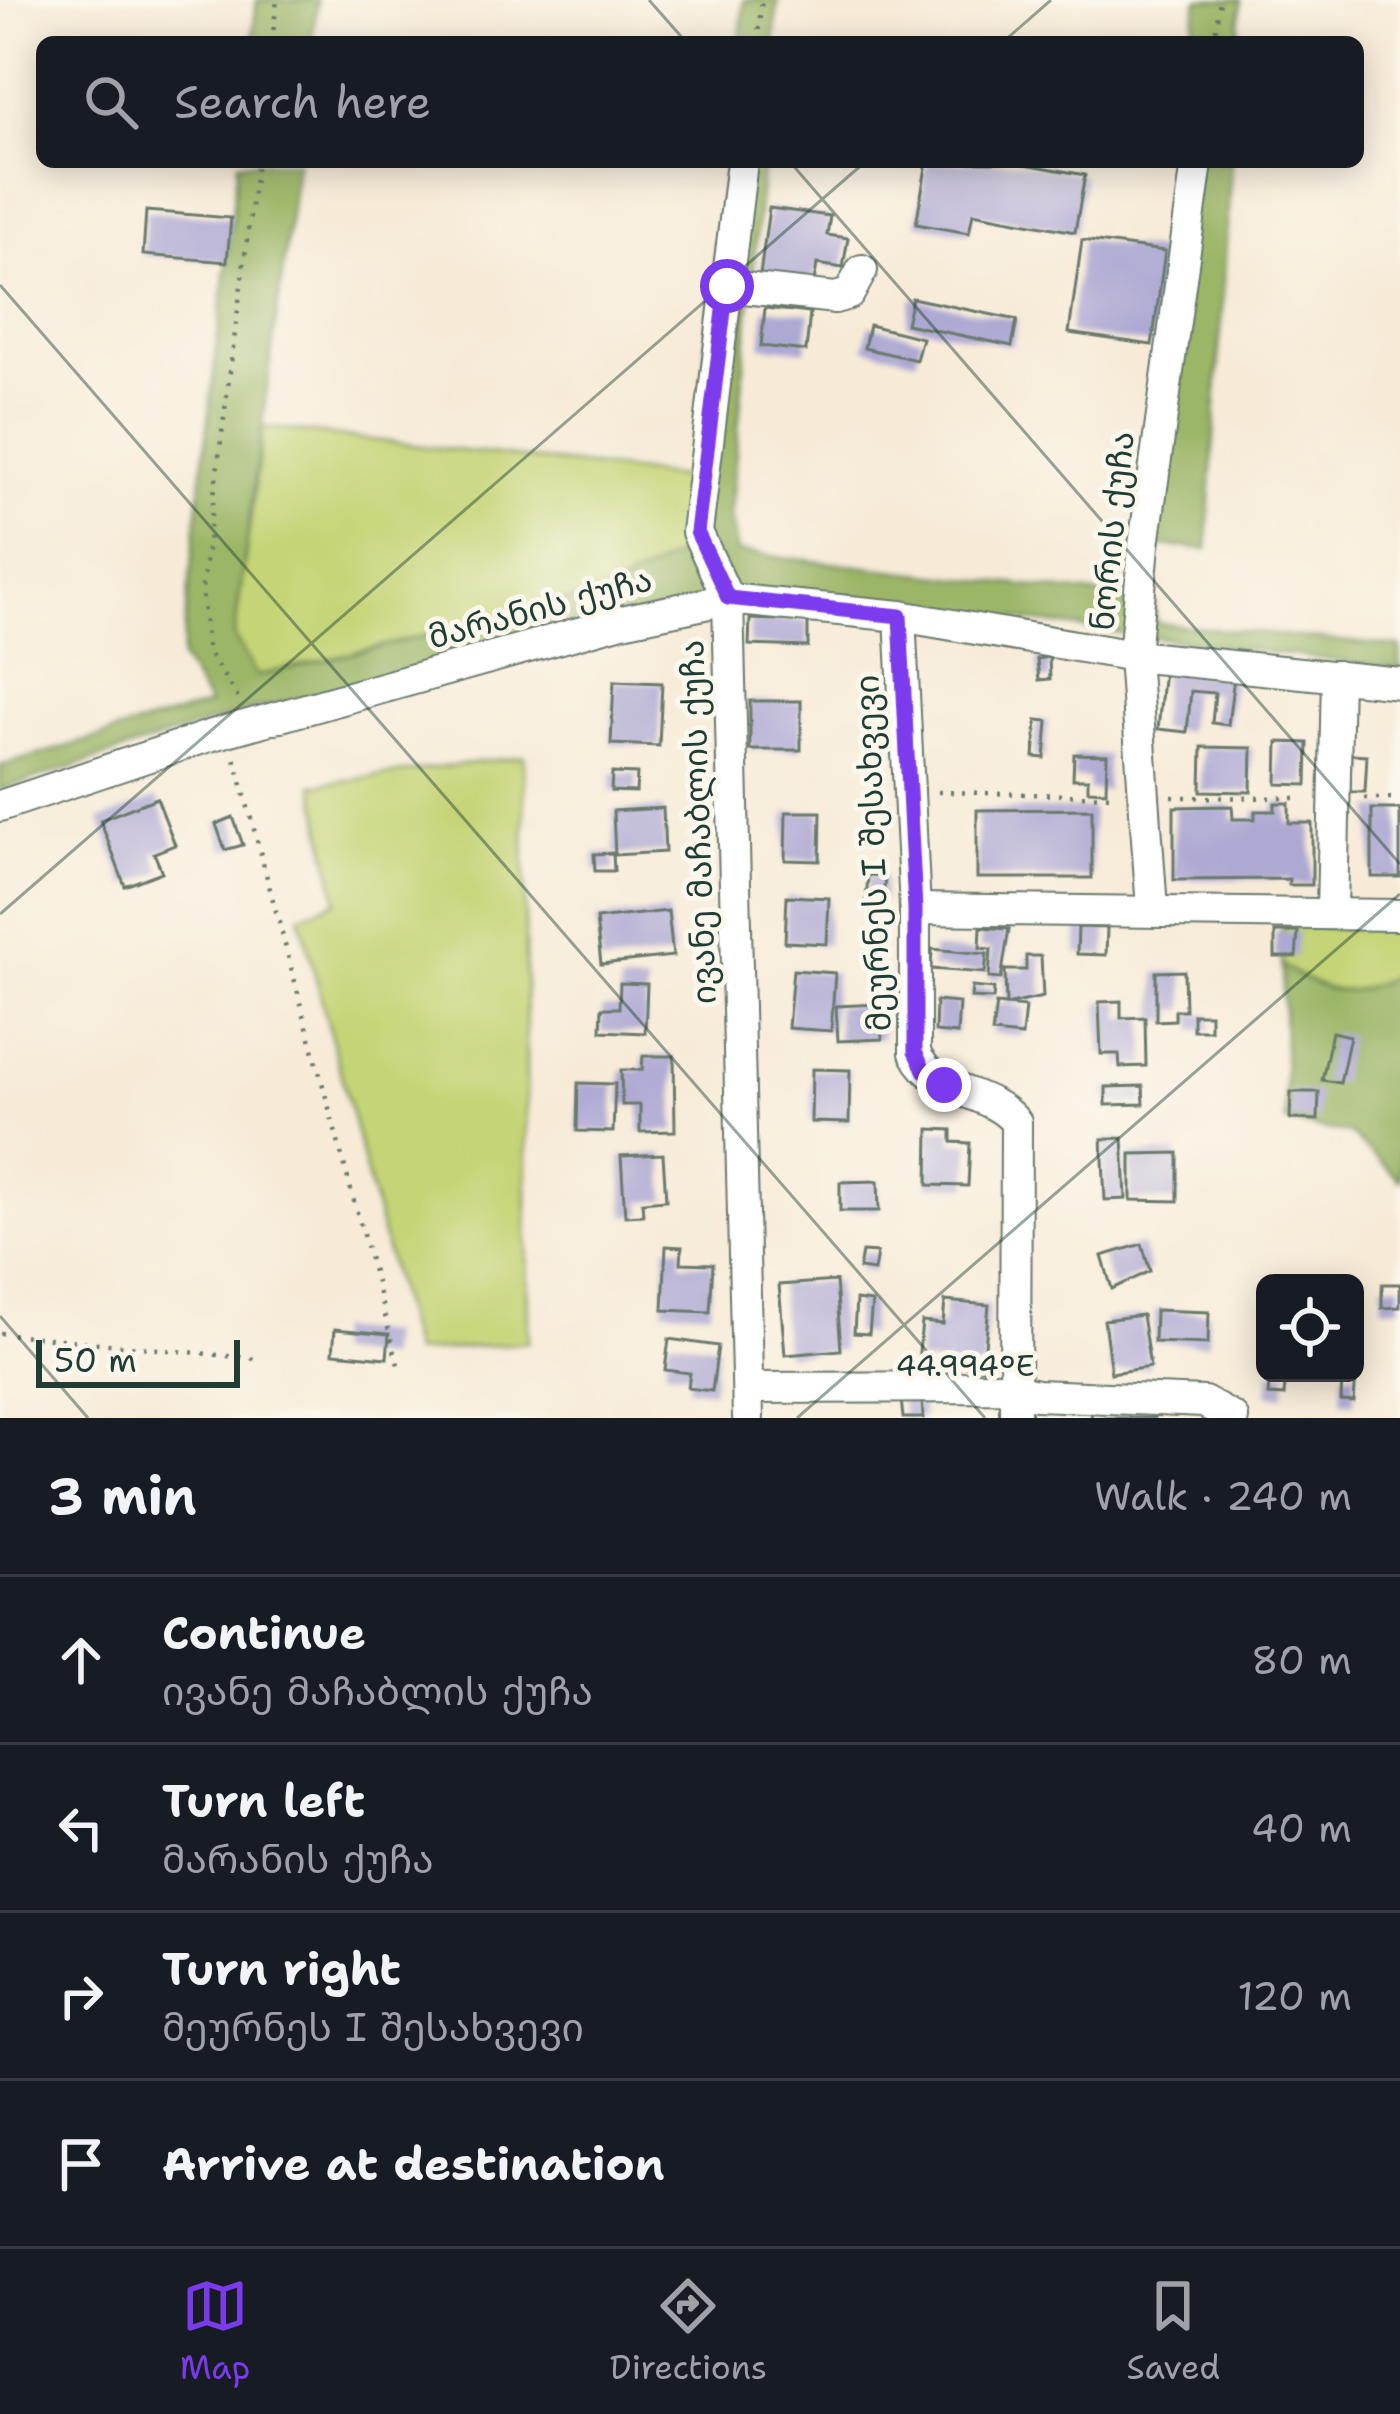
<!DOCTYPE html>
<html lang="en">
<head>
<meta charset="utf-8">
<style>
  :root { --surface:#171b24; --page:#242831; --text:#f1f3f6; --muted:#9ea1a6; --line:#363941; --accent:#7c3aed }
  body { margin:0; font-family:"Shantell Sans","Noto Sans Georgian",sans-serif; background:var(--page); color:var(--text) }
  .controls { position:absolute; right:36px; bottom:36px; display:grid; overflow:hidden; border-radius:18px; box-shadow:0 6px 30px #0003 }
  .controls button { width:108px; height:108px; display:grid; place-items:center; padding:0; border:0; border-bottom:3px solid var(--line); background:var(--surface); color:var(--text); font:60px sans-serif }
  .scale { position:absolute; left:36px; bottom:30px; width:204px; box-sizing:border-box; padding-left:12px; border:6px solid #1f3d34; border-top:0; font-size:33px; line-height:42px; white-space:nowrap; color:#1f3d34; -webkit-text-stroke:9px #fbf7ec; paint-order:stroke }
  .stop { position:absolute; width:36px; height:36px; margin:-27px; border:9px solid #7c3aed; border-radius:50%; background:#fff }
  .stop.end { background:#7c3aed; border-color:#fff; box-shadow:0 3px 12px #0008 }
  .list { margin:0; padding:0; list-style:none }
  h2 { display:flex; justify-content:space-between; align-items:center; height:156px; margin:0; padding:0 48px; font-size:51px }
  h2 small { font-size:39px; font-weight:400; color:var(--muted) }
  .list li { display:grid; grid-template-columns:78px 1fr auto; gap:36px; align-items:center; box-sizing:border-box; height:168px; padding:0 48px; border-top:3px solid var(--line) }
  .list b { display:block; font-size:45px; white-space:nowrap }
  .list p { margin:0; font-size:39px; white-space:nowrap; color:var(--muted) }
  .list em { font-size:39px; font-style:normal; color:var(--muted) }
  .icon { flex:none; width:66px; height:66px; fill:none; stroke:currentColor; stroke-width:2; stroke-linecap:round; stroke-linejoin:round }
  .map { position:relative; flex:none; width:1400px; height:1418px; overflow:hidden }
  .search { position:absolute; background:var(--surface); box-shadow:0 6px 30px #0003; left:36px; right:36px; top:36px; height:132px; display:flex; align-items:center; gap:30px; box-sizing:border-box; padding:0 42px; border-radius:18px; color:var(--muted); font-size:45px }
  .sheet { height:828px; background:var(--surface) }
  nav { display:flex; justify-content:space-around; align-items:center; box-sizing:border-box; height:168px; border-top:3px solid var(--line); background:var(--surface); font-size:33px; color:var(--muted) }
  nav a { display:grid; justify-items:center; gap:6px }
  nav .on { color:var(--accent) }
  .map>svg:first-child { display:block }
  .green { fill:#c5d476; stroke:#728855; stroke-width:3 }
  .forest { fill:#9cb667; stroke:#5e7a4e; stroke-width:3 }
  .building { fill:#aea9d3 }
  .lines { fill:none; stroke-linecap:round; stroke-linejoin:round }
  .minor-casing { stroke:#6b7a6d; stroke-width:34 }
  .path { stroke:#6b7a6d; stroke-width:4.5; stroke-dasharray:3 9; stroke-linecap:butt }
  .minor { stroke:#fff; stroke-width:30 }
  .route { stroke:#7c3aed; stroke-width:15 }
  .ticks { fill:none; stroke:#1f3d34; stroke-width:3; stroke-opacity:0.45 }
  .labels { text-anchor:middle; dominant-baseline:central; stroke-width:10; stroke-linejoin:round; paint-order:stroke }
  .street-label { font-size:33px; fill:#1f3d34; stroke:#fbf7ec }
  .ticks-label { font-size:30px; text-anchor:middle; fill:#1f3d34; stroke:#fbf7ec; stroke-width:10; stroke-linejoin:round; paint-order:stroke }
</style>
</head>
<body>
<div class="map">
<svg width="1400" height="1418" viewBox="0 0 1400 1418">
  <rect width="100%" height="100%" fill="#fbf7ec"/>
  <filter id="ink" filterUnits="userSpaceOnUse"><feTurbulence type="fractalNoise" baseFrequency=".00833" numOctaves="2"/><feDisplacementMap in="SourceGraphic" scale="24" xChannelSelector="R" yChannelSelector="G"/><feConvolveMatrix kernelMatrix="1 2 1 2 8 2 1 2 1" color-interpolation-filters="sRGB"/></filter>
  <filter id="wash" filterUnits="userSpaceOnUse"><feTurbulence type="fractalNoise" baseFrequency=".004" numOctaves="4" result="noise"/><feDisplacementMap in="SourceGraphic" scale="48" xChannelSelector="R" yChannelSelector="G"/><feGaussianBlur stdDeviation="2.7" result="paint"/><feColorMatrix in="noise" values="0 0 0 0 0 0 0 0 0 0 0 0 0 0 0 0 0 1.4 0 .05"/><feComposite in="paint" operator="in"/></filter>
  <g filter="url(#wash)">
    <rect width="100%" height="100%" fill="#f7ebd8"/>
    <g class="green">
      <path d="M263 427 689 478 685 551 607 592 257 676 234 637Z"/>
      <path d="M524 756 528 1342 413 1353 300 916 337 901 314 785Z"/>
      <path d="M1282 926 1400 928V973C1345 999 1334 997 1282 966Z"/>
    </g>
    <g class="forest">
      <path d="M257 0H317L312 42H252Z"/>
      <path d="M744 0H778L774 42H740Z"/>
      <path d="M1198 0H1241L1238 42H1191Z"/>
      <path d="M238 162H297L234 637 257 676 607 592 685 551 726 162H763L730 516 737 552 1154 601 1156 623 1400 647V669L804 592 257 708 0 790V766L209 705 181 659Z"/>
      <path d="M1176 162H1231L1207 549 1152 545 1178 386Z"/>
      <path d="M1282 966C1334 997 1345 999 1400 973V1180L1350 1134 1286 1122Z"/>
    </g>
    <g id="blocks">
      <g class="building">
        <path d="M927 162H1014L1085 175 1075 232 973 213 969 233 916 224Z"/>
        <path d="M769 208 830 216 827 235 848 238 843 268 817 264 814 282 760 275Z"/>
        <path d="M146 211 231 218 227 262 143 255Z"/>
        <path d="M1082 240 1165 251 1152 345 1069 333Z"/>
        <path d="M912 298 1017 320 1012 346 906 324Z"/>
        <path d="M765 308 810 313 806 351 761 346Z"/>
        <path d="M869 325 922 338 916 360 864 348Z"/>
        <path d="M750 619 808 621V647L749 645Z"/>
        <path d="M1049 657 1050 679 1039 680 1037 659Z"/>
        <path d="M1164 669 1234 677 1228 725 1212 723 1215 693 1191 691 1187 732 1158 729Z"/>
        <path d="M614 681 662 683 659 746 611 744Z"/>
        <rect x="750" y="701" width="51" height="49"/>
        <path d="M1037 720 1048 721 1045 758 1034 757Z"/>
        <path d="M1278 742 1308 743 1307 785 1277 784Z"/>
        <path d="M1202 747 1252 748 1251 792 1201 791Z"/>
        <path d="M1074 754 1107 755 1106 791 1088 790V779H1073Z"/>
        <path d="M1351 754 1367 755 1365 792H1350Z"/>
        <path d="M612 773 637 774 636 792 611 791Z"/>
        <path d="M157 798 175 845 154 853 162 872 125 886 100 820Z"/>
        <path d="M1275 803H1289V823H1312V885H1289V879L1174 880V807L1232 806 1233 819H1255V811H1275Z"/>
        <path d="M663 808 665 852 615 855 613 811Z"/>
        <path d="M1092 809V878H977V810Z"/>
        <rect x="1372" y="809" width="28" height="68"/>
        <path d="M786 812H821L820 861 785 860Z"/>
        <path d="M233 817 243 845 225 850 216 824Z"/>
        <path d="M613 853 614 871H595L594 854Z"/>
        <path d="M868 875 885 876 883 902H866Z"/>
        <path d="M787 896 829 898 827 944 785 942Z"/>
        <path d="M668 911 673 956 601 964 596 919Z"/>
        <path d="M981 927 1009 929 1001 979 989 978 991 949 980 948Z"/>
        <path d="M1078 927 1107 928 1106 955 1077 954Z"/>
        <path d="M1275 932H1298L1296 957H1275Z"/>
        <path d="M932 949 987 954 985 973 931 969Z"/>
        <path d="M1026 956H1041L1043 997 1006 1005 1005 970H1026Z"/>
        <path d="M793 970 835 973 831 1031 788 1028Z"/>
        <path d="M1184 971 1185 1010H1175V1020L1156 1021V972Z"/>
        <path d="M620 983 647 984 645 1033 601 1031 602 1008H619Z"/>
        <path d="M972 987 994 989 993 999 971 998Z"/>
        <path d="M936 1001 959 1003 957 1034 935 1032Z"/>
        <path d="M1121 1001V1018L1145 1017 1146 1066 1120 1067 1119 1054H1101L1099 1002Z"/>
        <path d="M880 1004 882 1039 838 1041 836 1006Z"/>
        <path d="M996 1004 1025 1007 1022 1036 992 1033Z"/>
        <rect x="1193" y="1014" width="17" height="16"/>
        <path d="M1332 1032 1350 1036 1340 1083 1322 1080Z"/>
        <path d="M643 1056H674L675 1131 640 1132V1105H622L621 1070H642Z"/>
        <path d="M812 1069 850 1070 849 1123 811 1122Z"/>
        <path d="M578 1083 615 1084 613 1132 577 1131Z"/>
        <path d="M1143 1086 1144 1104 1106 1105V1087Z"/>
        <path d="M1291 1092H1319L1318 1120 1290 1119Z"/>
        <path d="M929 1129 952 1130V1142L970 1143 968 1186 928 1185Z"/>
        <path d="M1123 1138 1126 1199 1105 1200 1102 1139Z"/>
        <path d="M1178 1153V1201L1131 1200V1154Z"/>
        <path d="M663 1154 666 1200 642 1202 643 1215 625 1216 621 1156Z"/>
        <path d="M878 1181 879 1211H840V1182Z"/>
        <path d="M1142 1244 1150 1271 1112 1289 1102 1256Z"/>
        <path d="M666 1246 682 1247 681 1263 713 1264 710 1312 663 1310Z"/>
        <path d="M862 1252 877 1253 874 1271 859 1269Z"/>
        <path d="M836 1281 841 1350 785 1355 779 1285Z"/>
        <path d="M1382 1284H1400V1307L1382 1308Z"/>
        <path d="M856 1300 872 1302 869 1334 854 1333Z"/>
        <path d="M945 1301 989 1305 983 1368 918 1362 922 1322 943 1324Z"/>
        <path d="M1155 1310 1209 1312 1208 1344 1154 1342Z"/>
        <path d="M1142 1315 1150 1367 1111 1373 1104 1320Z"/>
        <path d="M335 1329 389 1334 387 1358 333 1353Z"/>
        <path d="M669 1339 718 1346 712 1391 688 1388 690 1373 665 1370Z"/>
        <path d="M1270 1373H1286L1284 1396 1268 1395Z"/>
        <path d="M1342 1373H1356L1354 1402 1341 1401Z"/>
        <path d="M922 1397 923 1418H903L901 1399Z"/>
        <path d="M1092 1409 1154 1412V1418H1091Z"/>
      </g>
    </g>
  </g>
  <g filter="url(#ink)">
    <use href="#blocks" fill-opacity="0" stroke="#6b7a6d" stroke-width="3"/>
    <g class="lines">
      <defs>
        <g id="minor">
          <path d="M742 162 697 532 728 599 748 1418"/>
          <path d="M727 286 835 298 849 294 862 270"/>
          <path d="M900 616 915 909V1053C936 1096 987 1088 1016 1122L1015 1418"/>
          <path d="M0 806 209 736 622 621 728 599 900 616 1134 656 1400 683"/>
          <path d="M915 909 1400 915"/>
          <path d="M1152 909 1134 656 1144 545 1197 163"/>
          <path d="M1332 913 1337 676"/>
          <path d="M748 1388 999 1387 1037 1395 1204 1402 1233 1418"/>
        </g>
      </defs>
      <use href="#minor" class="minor-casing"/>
      <g class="path">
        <path d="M272 42 277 0"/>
        <path d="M757 42 762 0"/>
        <path d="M1214 42 1220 0"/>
        <path d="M238 698 207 650 202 588 257 162"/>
        <path d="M235 759 400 1372"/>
        <path d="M938 792 1118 796"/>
        <path d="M1172 797 1304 798"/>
        <path d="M1364 798H1400"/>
        <path d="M0 1333 257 1359"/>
      </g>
      <use href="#minor" class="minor"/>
    </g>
  </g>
  <g class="lines" filter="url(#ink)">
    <path class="route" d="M727 286 697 532 728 598 900 616 915 909V1052L925 1072 944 1085"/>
  </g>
  <path class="ticks" d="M649 0 686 42M1003 42 1051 0M790 162 1400 864M0 285 985 1418M0 914 865 162M0 1316 88 1418M797 1418 1400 894"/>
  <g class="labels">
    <g class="street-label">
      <text transform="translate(1112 531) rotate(-84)">ნორის ქუჩა</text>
      <text transform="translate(540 608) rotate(-15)">მარანის ქუჩა</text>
      <text transform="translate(698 822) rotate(-92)">ივანე მაჩაბლის ქუჩა</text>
      <text transform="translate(873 853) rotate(-92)">მეურნეს I შესახვევი</text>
    </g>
  </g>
  <g class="ticks-label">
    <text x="965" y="1376">44.994°E</text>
  </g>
</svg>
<div class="controls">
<button><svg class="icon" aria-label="locate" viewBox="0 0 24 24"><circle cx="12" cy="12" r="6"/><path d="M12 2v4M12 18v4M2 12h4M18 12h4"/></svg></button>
</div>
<div class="scale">50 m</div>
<div class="stop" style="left:727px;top:286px"></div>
<div class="stop end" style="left:944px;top:1085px"></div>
<div class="search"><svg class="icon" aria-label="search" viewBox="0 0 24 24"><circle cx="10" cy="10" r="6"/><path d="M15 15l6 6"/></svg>Search here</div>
</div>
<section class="sheet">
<h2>3 min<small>Walk · 240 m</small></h2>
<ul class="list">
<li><svg class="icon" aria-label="ahead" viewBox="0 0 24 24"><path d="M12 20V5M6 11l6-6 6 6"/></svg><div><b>Continue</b><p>ივანე მაჩაბლის ქუჩა</p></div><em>80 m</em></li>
<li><svg class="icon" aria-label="left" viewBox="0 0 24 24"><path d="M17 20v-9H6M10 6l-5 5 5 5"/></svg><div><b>Turn left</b><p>მარანის ქუჩა</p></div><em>40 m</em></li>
<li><svg class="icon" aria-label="right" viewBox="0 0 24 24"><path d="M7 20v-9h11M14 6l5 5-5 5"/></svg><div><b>Turn right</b><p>მეურნეს I შესახვევი</p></div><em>120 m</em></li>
<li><svg class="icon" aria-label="arrive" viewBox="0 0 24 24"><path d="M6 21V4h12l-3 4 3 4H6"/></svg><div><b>Arrive at destination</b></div></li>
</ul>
</section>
<nav>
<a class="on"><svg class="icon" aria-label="map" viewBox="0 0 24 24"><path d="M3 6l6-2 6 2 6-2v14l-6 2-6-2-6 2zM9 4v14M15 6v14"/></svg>Map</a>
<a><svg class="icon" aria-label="directions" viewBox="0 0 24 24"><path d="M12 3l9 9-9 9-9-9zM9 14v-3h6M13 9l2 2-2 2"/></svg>Directions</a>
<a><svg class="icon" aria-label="saved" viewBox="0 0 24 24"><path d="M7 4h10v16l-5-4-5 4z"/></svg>Saved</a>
</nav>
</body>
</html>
